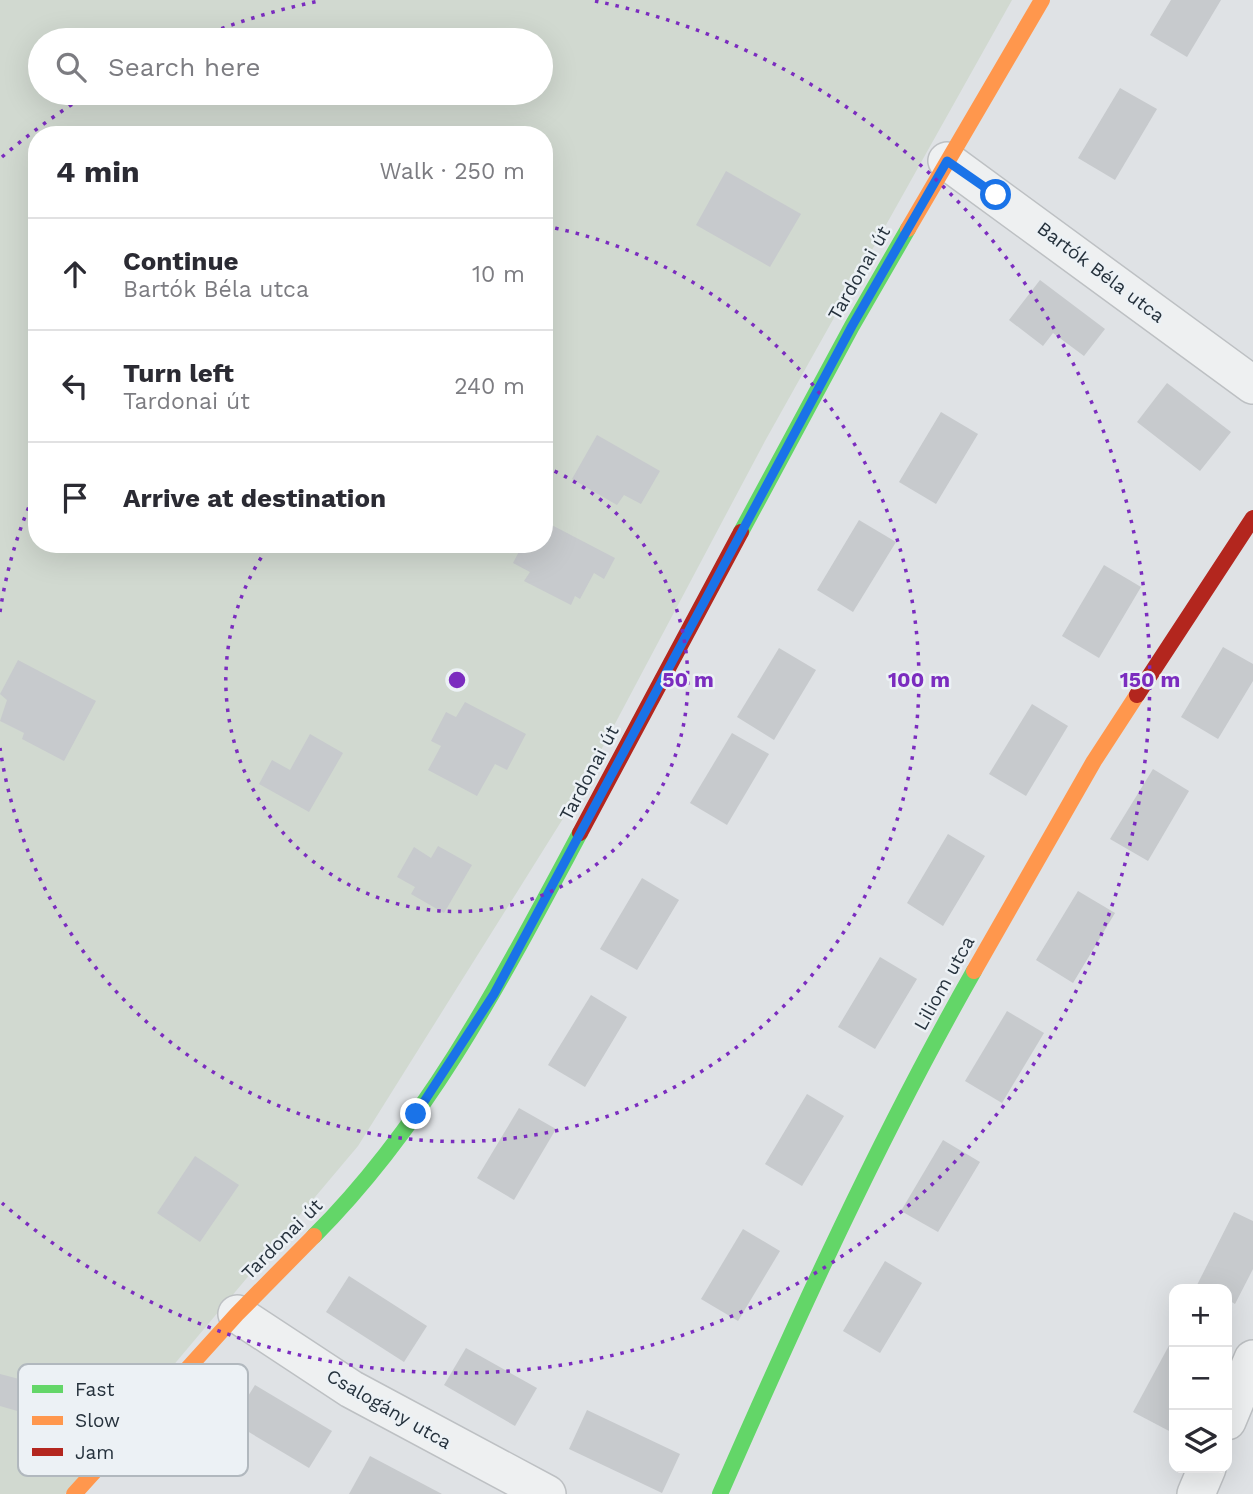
<!DOCTYPE html>
<html lang="en">
<head>
<meta charset="utf-8">
<style>
  :root { --surface:#fff; --page:#f7f7f7; --text:#2b2b33; --muted:#7c7c81; --line:#e1e1e2 }
  body { margin:0; font-family:"Work Sans",sans-serif; background:var(--page); color:var(--text) }
  .controls { position:absolute; right:21px; bottom:21px; display:grid; overflow:hidden; border-radius:14px; box-shadow:0 7px 28px #0002 }
  .controls button { width:63px; height:63px; display:grid; place-items:center; padding:0; border:0; border-bottom:2px solid var(--line); background:var(--surface); color:var(--text); font:35px sans-serif }
  .stop { position:absolute; width:21px; height:21px; margin:-16px; border:5px solid #1a73e8; border-radius:50%; background:#fff }
  .stop.end { background:#1a73e8; border-color:#fff; box-shadow:0 2px 7px #0008 }
  .list { margin:0; padding:0; list-style:none }
  h2 { display:flex; justify-content:space-between; align-items:center; height:91px; margin:0; padding:0 28px; font-size:30px }
  h2 small { font-size:23px; font-weight:400; color:var(--muted) }
  .list li { display:grid; grid-template-columns:46px 1fr auto; gap:21px; align-items:center; box-sizing:border-box; height:112px; padding:0 28px; border-top:2px solid var(--line) }
  .list b { display:block; font-size:26px; white-space:nowrap }
  .list p { margin:0; font-size:23px; white-space:nowrap; color:var(--muted) }
  .list em { font-size:23px; font-style:normal; color:var(--muted) }
  .icon { flex:none; width:38px; height:38px; fill:none; stroke:currentColor; stroke-width:2; stroke-linecap:round; stroke-linejoin:round }
  .map { position:relative; flex:none; width:1253px; height:1494px; overflow:hidden }
  .search { position:absolute; background:var(--surface); box-shadow:0 7px 28px #0002; left:28px; top:28px; width:525px; height:77px; display:flex; align-items:center; gap:18px; box-sizing:border-box; padding:0 24px; border-radius:38px; color:var(--muted); font-size:26px }
  .panel { position:absolute; background:var(--surface); box-shadow:0 7px 28px #0002; left:28px; top:126px; width:525px; height:427px; border-radius:28px }
  .map>svg:first-child { display:block }
  .green { fill:#d1d9d0; fill-rule:evenodd }
  .building { fill:#c7cacd }
  .lines { fill:none; stroke-linecap:round; stroke-linejoin:round }
  .street-casing { stroke:#bdc0c3; stroke-width:40 }
  .street { stroke:#eef0f1; stroke-width:37 }
  .fast { stroke:#63d668; stroke-width:16 }
  .slow { stroke:#ff974d; stroke-width:16 }
  .jam { stroke:#b3261e; stroke-width:16 }
  .route { stroke:#1a73e8; stroke-width:9 }
  .ring { fill:none; stroke:#7b2cbf; stroke-width:3.5; stroke-dasharray:3.5 7 }
  .labels { text-anchor:middle; dominant-baseline:central; stroke-width:5; stroke-linejoin:round; paint-order:stroke }
  .street-label { font-size:19px; fill:#26323d; stroke:#ecf1f5 }
  .key { fill:#ecf1f5; stroke:#b1b8be; stroke-width:2 }
  .key-label { font-size:19px; fill:#26323d }
  .centre { fill:#7b2cbf; stroke:#ecf1f5; stroke-width:3.5 }
  .ring-label { font-size:21px; text-anchor:middle; font-weight:bold; fill:#7b2cbf; stroke:#ecf1f5; stroke-width:5; stroke-linejoin:round; paint-order:stroke }
</style>
</head>
<body>
<div class="map">
<svg width="1253" height="1494" viewBox="0 0 1253 1494">
  <rect width="100%" height="100%" fill="#dfe2e5"/>
  <path class="green" d="M0 0H1012L765 441 574 801 358 1146 65 1494H0ZM40 40H541V93H40ZM37 135H544V544H37Z"/>
  <g class="building">
    <path d="M1171 0H1221L1187 57 1150 35Z"/>
    <path d="M1120 88 1157 109 1115 180 1078 158Z"/>
    <path d="M726 171 801 214 770 267 696 225Z"/>
    <path d="M1040 280 1105 329 1084 356 1053 333 1043 346 1009 320Z"/>
    <path d="M1167 383 1231 432 1200 471 1137 422Z"/>
    <path d="M941 412 978 434 936 504 899 482Z"/>
    <path d="M597 435 660 471 641 504 624 495 617 505 572 479Z"/>
    <path d="M859 520 896 542 853 612 817 590Z"/>
    <path d="M544 521 615 558 604 579 594 573 580 599 575 596 571 605 524 581 530 572 513 563 523 544H544Z"/>
    <path d="M1104 565 1141 587 1099 658 1062 636Z"/>
    <path d="M1223 647 1253 664V681L1218 739 1181 717Z"/>
    <path d="M779 648 816 670 774 740 737 717Z"/>
    <path d="M18 660 96 701 64 761 22 739 24 733 0 721 7 700 0 694Z"/>
    <path d="M465 702 526 734 507 770 495 764 477 796 428 770 441 746 431 741 446 712 456 717Z"/>
    <path d="M1032 704 1068 726 1026 796 989 774Z"/>
    <path d="M732 733 769 754 727 825 690 803Z"/>
    <path d="M310 734 343 753 309 812 259 784 272 760 290 770Z"/>
    <path d="M1153 769 1189 791 1148 861 1110 839Z"/>
    <path d="M948 834 985 856 943 926 907 903Z"/>
    <path d="M438 846 472 865 444 913 411 894 415 887 397 877 414 847 431 858Z"/>
    <path d="M642 878 679 900 637 970 600 949Z"/>
    <path d="M1078 891 1115 913 1073 983 1036 960Z"/>
    <path d="M880 957 917 979 875 1049 838 1027Z"/>
    <path d="M591 995 627 1017 585 1087 548 1065Z"/>
    <path d="M1007 1011 1044 1033 1002 1103 965 1081Z"/>
    <path d="M807 1094 844 1116 802 1186 765 1164Z"/>
    <path d="M519 1108 556 1129 514 1200 477 1178Z"/>
    <path d="M943 1140 980 1162 938 1232 901 1211Z"/>
    <path d="M195 1156 239 1185 200 1242 157 1213Z"/>
    <path d="M1234 1212 1253 1221V1269L1235 1304 1227 1299V1289H1206L1197 1285Z"/>
    <path d="M743 1229 780 1251 738 1321 701 1299Z"/>
    <path d="M885 1261 922 1283 880 1353 843 1331Z"/>
    <path d="M349 1276 427 1326 404 1362 326 1312Z"/>
    <path d="M1172 1340 1174 1342V1426L1171 1432 1133 1412Z"/>
    <path d="M466 1348 537 1388 515 1426 444 1385Z"/>
    <path d="M0 1374 46 1386 38 1417 0 1406Z"/>
    <path d="M255 1385 332 1431 309 1468 232 1422Z"/>
    <path d="M587 1410 680 1454 662 1493 569 1449Z"/>
    <path d="M370 1456 442 1494H349Z"/>
  </g>
  <g class="lines">
    <defs>
      <g id="street">
        <path d="M947 161 1253 385"/>
        <path d="M237 1314 351 1389 547 1494"/>
        <path d="M1227 1421 1253 1359"/>
        <path d="M1196 1494 1207 1468"/>
      </g>
    </defs>
    <use href="#street" class="street-casing"/>
    <use href="#street" class="street"/>
    <g class="fast">
      <path d="M741 532 852 326 908 229"/>
      <path d="M314 1236C429 1121 504 975 580 833"/>
      <path d="M720 1494C798 1316 878 1140 974 971"/>
    </g>
    <g class="slow">
      <path d="M908 229 1042 0"/>
      <path d="M974 971 1094 761 1137 695"/>
      <path d="M74 1494 237 1314 314 1236"/>
    </g>
    <g class="jam">
      <path d="M1137 695 1253 518"/>
      <path d="M580 833 741 532"/>
    </g>
  </g>
  <g class="lines">
    <path class="route" d="M416 1114 494 994 852 326 947 161 996 195"/>
  </g>
  <g class="ring">
    <path d="M545 467A231 231 0 1 1 269 546"/>
    <path d="M0 612A462 462 0 0 1 37 488M545 226A462 462 0 1 1 0 748"/>
    <path d="M2 157A693 693 0 0 1 85 96M192 40A693 693 0 0 1 319 1M595 1A693 693 0 1 1 2 1203"/>
  </g>
  <g class="labels">
    <g class="street-label">
      <text transform="translate(1101 272) rotate(37)">Bartók Béla utca</text>
      <text transform="translate(859 273) rotate(-60)">Tardonai út</text>
      <text transform="translate(589 773) rotate(-62)">Tardonai út</text>
      <text transform="translate(944 983) rotate(-61)">Liliom utca</text>
      <text transform="translate(282 1239) rotate(-45)">Tardonai út</text>
      <text transform="translate(389 1409) rotate(30)">Csalogány utca</text>
    </g>
  </g>
  <rect x="18" y="1364" width="230" height="112" rx="10" class="key"/>
  <rect x="32" y="1385" width="31" height="8" fill="#63d668"/>
  <rect x="32" y="1416" width="31" height="9" fill="#ff974d"/>
  <rect x="32" y="1448" width="31" height="8" fill="#b3261e"/>
  <g class="key-label">
    <text x="75" y="1396">Fast</text>
    <text x="75" y="1427">Slow</text>
    <text x="75" y="1459">Jam</text>
  </g>
  <circle cx="457" cy="680" r="10" class="centre"/>
  <g class="ring-label">
    <text x="688" y="687">50 m</text>
    <text x="919" y="687">100 m</text>
    <text x="1150" y="687">150 m</text>
  </g>
</svg>
<div class="controls">
<button>+</button>
<button>−</button>
<button><svg class="icon" aria-label="layers" viewBox="0 0 24 24"><path d="M12 4l9 5-9 5-9-5zM3 14l9 5 9-5"/></svg></button>
</div>
<div class="stop" style="left:996px;top:195px"></div>
<div class="stop end" style="left:416px;top:1114px"></div>
<div class="search"><svg class="icon" aria-label="search" viewBox="0 0 24 24"><circle cx="10" cy="10" r="6"/><path d="M15 15l6 6"/></svg>Search here</div>
<section class="panel">
<h2>4 min<small>Walk · 250 m</small></h2>
<ul class="list">
<li><svg class="icon" aria-label="ahead" viewBox="0 0 24 24"><path d="M12 20V5M6 11l6-6 6 6"/></svg><div><b>Continue</b><p>Bartók Béla utca</p></div><em>10 m</em></li>
<li><svg class="icon" aria-label="left" viewBox="0 0 24 24"><path d="M17 20v-9H6M10 6l-5 5 5 5"/></svg><div><b>Turn left</b><p>Tardonai út</p></div><em>240 m</em></li>
<li><svg class="icon" aria-label="arrive" viewBox="0 0 24 24"><path d="M6 21V4h12l-3 4 3 4H6"/></svg><div><b>Arrive at destination</b></div></li>
</ul>
</section>
</div>
</body>
</html>
